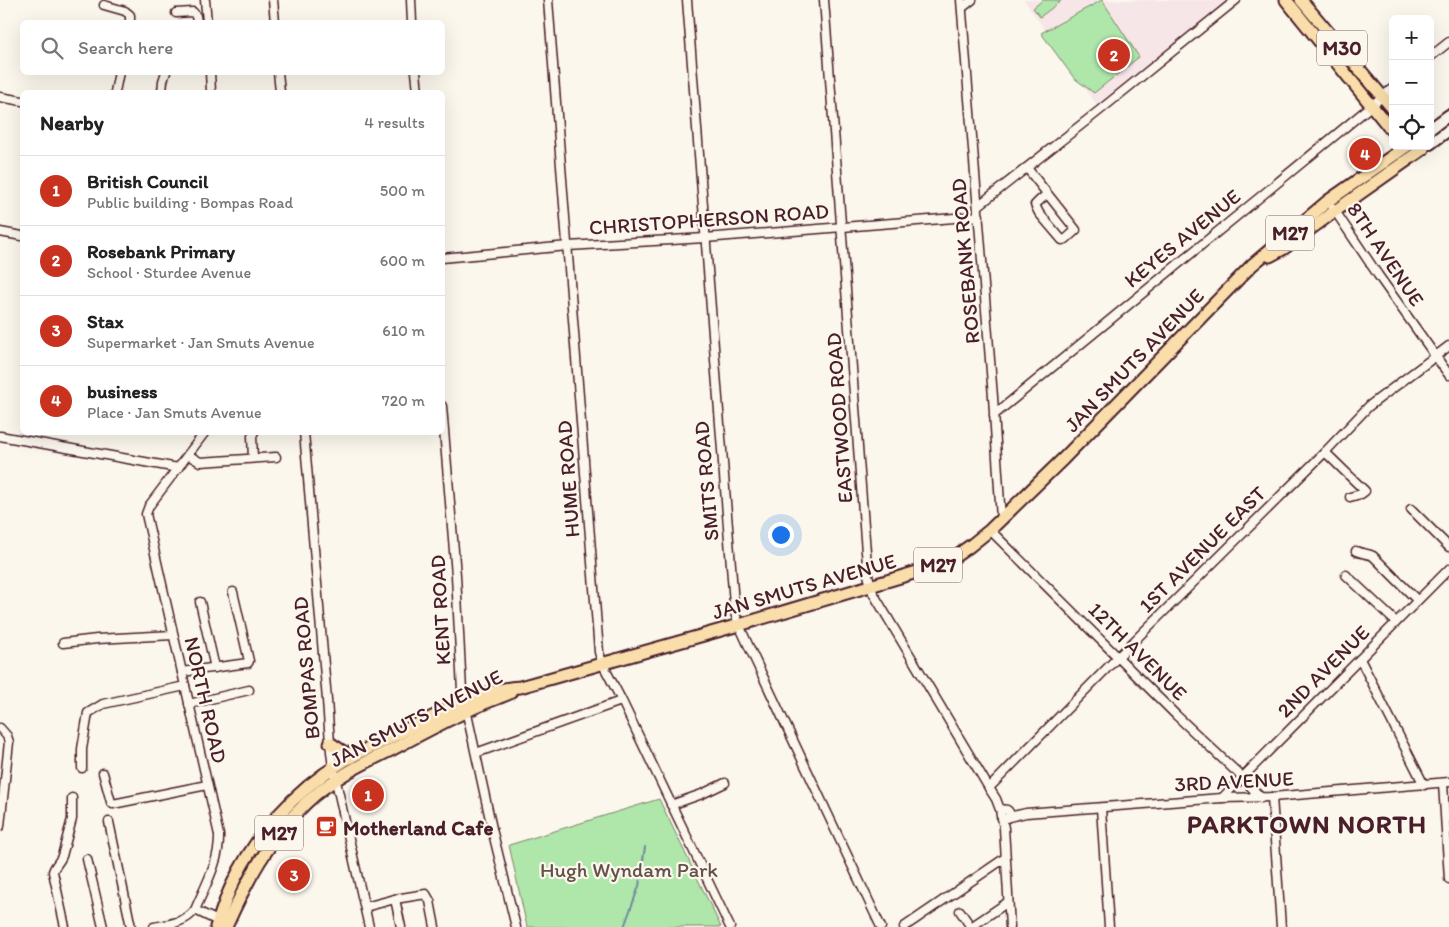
<!DOCTYPE html>
<html lang="en">
<head>
<meta charset="utf-8">
<style>
  :root { --surface:#fff; --page:#f2f2f2; --text:#222; --muted:#767676; --line:#e0e0e0; --accent:#c8321e }
  body { margin:0; font-family:Itim,sans-serif; background:var(--page); color:var(--text) }
  .controls { position:absolute; right:15px; top:15px; display:grid; overflow:hidden; border-radius:8px; box-shadow:0 5px 20px #0002 }
  .controls button { width:45px; height:45px; display:grid; place-items:center; padding:0; border:0; border-bottom:1px solid var(--line); background:var(--surface); color:var(--text); font:25px sans-serif }
  .you { position:absolute; left:780px; top:534px; width:18px; height:18px; margin:-12px; border:4px solid #fff; border-radius:50%; background:#1a73e8; box-shadow:0 0 0 8px #1a73e833 }
  .badge { display:grid; place-items:center; width:32px; height:32px; border-radius:50%; background:var(--accent); color:#fff; font-size:16px; font-weight:700 }
  .pin { position:absolute; translate:-50% -50%; border:2px solid #fff; box-shadow:0 1px 5px #0006 }
  .list { margin:0; padding:0; list-style:none }
  h2 { display:flex; justify-content:space-between; align-items:center; height:65px; margin:0; padding:0 20px; font-size:21px }
  h2 small { font-size:16px; font-weight:400; color:var(--muted) }
  .list li { display:grid; grid-template-columns:32px 1fr auto; gap:15px; align-items:center; box-sizing:border-box; height:70px; padding:0 20px; border-top:1px solid var(--line) }
  .list b { display:block; font-size:19px; white-space:nowrap }
  .list p { margin:0; font-size:16px; white-space:nowrap; color:var(--muted) }
  .list em { font-size:16px; font-style:normal; color:var(--muted) }
  .icon { flex:none; width:28px; height:28px; fill:none; stroke:currentColor; stroke-width:2; stroke-linecap:round; stroke-linejoin:round }
  .map { position:relative; flex:none; width:1449px; height:927px; overflow:hidden }
  .search { position:absolute; background:var(--surface); box-shadow:0 5px 20px #0002; left:20px; top:20px; width:425px; height:55px; display:flex; align-items:center; gap:12px; box-sizing:border-box; padding:0 18px; border-radius:8px; color:var(--muted); font-size:19px }
  .panel { position:absolute; background:var(--surface); box-shadow:0 5px 20px #0002; left:20px; top:90px; width:425px; height:345px; border-radius:8px }
  .map>svg:first-child { display:block }
  .built { fill:#f7e6e8 }
  .green { fill:#afe6a9; stroke:#7c826a }
  .lines { fill:none; stroke-linecap:round; stroke-linejoin:round }
  .stream { stroke:#708a9e; stroke-width:2 }
  .street-casing { stroke:#4a1f2b; stroke-width:11 }
  .secondary-casing { stroke:#4a1f2b; stroke-width:14 }
  .primary-casing { stroke:#4a1f2b; stroke-width:15 }
  .street { stroke:#fbf7ec; stroke-width:8 }
  .secondary { stroke:#fbf7ec; stroke-width:10 }
  .primary { stroke:#f9deab; stroke-width:11 }
  .labels { text-anchor:middle; dominant-baseline:central; stroke-width:4.5; stroke-linejoin:round; paint-order:stroke }
  .shield { fill:#fbf7ec; stroke:#7f6065; stroke-width:1 }
  .shield-label { font-size:20px; font-weight:bold; fill:#4a1f2b }
  .street-label { font-size:21px; fill:#4a1f2b; stroke:#fbf7ec }
  .poi-label { font-size:21px; font-weight:bold; fill:#4a1f2b; stroke:#fbf7ec; text-anchor:start }
  .park-label { font-size:21px; fill:#63514a; stroke:#fbf7ec }
  .district-label { font-size:26px; font-weight:bold; letter-spacing:1px; fill:#4a1f2b; stroke:#fbf7ec }
</style>
</head>
<body>
<div class="map">
<svg width="1449" height="927" viewBox="0 0 1449 927">
  <rect width="100%" height="100%" fill="#fbf7ec"/>
  <filter id="ink" filterUnits="userSpaceOnUse"><feTurbulence type="fractalNoise" baseFrequency=".02" numOctaves="2"/><feDisplacementMap in="SourceGraphic" scale="10" xChannelSelector="R" yChannelSelector="G"/><feConvolveMatrix kernelMatrix="1 2 1 2 8 2 1 2 1" color-interpolation-filters="sRGB"/></filter>
  <g filter="url(#ink)">
    <path class="built" d="M1024 0H1233L1100 110Z"/>
    <g class="green">
      <path d="M1043 0H1060L1061 1 1040 17 1033 8Z"/>
      <path d="M1102 0 1139 57 1094 93 1074 78 1041 33Z"/>
      <path d="M659 799 721 927H527L509 845Z"/>
    </g>
    <g class="lines">
      <path class="stream" d="M624 927 639 886 645 847"/>
      <defs>
        <g id="street">
          <path d="M205 0 207 22"/>
          <path d="M273 0 275 22"/>
          <path d="M411 0 412 22"/>
          <path d="M548 0 599 652 602 663 621 699 730 927"/>
          <path d="M687 0 734 604 735 613 739 625 750 649 881 927"/>
          <path d="M824 0 866 552 868 575 873 593 989 788 996 799 1001 812"/>
          <path d="M961 0 993 397 1001 519"/>
          <path d="M104 5 125 11 130 15V22"/>
          <path d="M962 8 972 0"/>
          <path d="M176 13 193 12 196 16 197 22"/>
          <path d="M1430 57 1449 42"/>
          <path d="M210 72 211 92"/>
          <path d="M278 72 280 92"/>
          <path d="M416 72 418 92"/>
          <path d="M115 92 119 72"/>
          <path d="M162 92 163 81 166 72"/>
          <path d="M0 97 22 101"/>
          <path d="M1027 168 1076 230 1066 239 1062 240 1039 213 1035 205 1039 201 1047 194"/>
          <path d="M978 206 1100 110 1236 0"/>
          <path d="M1333 208 1378 275 1449 375"/>
          <path d="M0 232 22 236"/>
          <path d="M442 258 568 246 705 238 979 216"/>
          <path d="M442 406 456 575 462 691 493 833 516 927"/>
          <path d="M994 415 1393 88"/>
          <path d="M304 432 327 700 330 743 333 768 369 927"/>
          <path d="M0 436 178 468"/>
          <path d="M1325 452 1365 491 1361 494 1350 497"/>
          <path d="M188 455 200 462 276 457"/>
          <path d="M253 458 252 436 254 432"/>
          <path d="M1411 509 1449 547"/>
          <path d="M990 530 1176 715 1242 777 1261 798"/>
          <path d="M1356 551C1362 554 1367 553 1373 556L1417 600"/>
          <path d="M1346 575 1396 622"/>
          <path d="M200 602 215 668"/>
          <path d="M63 643 97 639 173 635"/>
          <path d="M1360 659 1424 785"/>
          <path d="M182 672 248 663 249 661 233 592"/>
          <path d="M189 704 249 690"/>
          <path d="M0 728 7 736 9 742 0 826"/>
          <path d="M476 753 621 701"/>
          <path d="M82 768V749L88 713 103 704 185 686"/>
          <path d="M103 773 111 802 113 804 207 785"/>
          <path d="M1443 783 1449 879"/>
          <path d="M989 788 1119 656 1325 452 1369 406 1449 346"/>
          <path d="M1272 797 1281 927"/>
          <path d="M1222 798 1449 569"/>
          <path d="M671 805 702 794 725 783"/>
          <path d="M1101 808 1109 927"/>
          <circle cx="1005" cy="814" r="4.5"/>
          <path d="M1009 817 1026 813 1222 798 1272 797 1449 782"/>
          <path d="M1002 818 1004 828 1010 927"/>
          <path d="M109 822 131 927"/>
          <path d="M87 859 103 927"/>
          <path d="M395 899 401 927"/>
          <path d="M365 907 395 899 426 894 430 901 435 927"/>
          <path d="M195 910 222 923"/>
          <path d="M960 911 971 927"/>
          <path d="M65 927 53 872C54 866 60 862 62 856L72 819V798"/>
          <path d="M154 927C169 924 185 923 195 910 205 886 220 861 219 835L146 514 149 506 205 432"/>
          <path d="M904 927 1005 858"/>
          <path d="M971 927 1008 902"/>
        </g>
        <g id="secondary">
          <path d="M1430 129 1449 115"/>
          <path d="M1430 144 1449 130"/>
        </g>
        <g id="primary">
          <path d="M1286 0 1393 132"/>
          <path d="M1301 0 1393 109"/>
          <path d="M1270 256 1283 249 1335 211 1423 149 1421 146"/>
          <path d="M330 743 345 753 356 754"/>
          <path d="M216 927C221 914 225 900 231 887 254 836 295 790 344 761 358 753 373 746 388 739 413 726 439 714 464 702 482 695 500 688 520 687L739 625 917 572 938 565 957 555 970 546 990 530 1063 459 1252 265 1328 201 1407 146"/>
          <path d="M226 927C246 882 270 837 306 803 331 779 362 764 393 749 421 734 449 719 478 706 488 701 499 698 510 693"/>
        </g>
      </defs>
      <use href="#street" class="street-casing"/>
      <use href="#secondary" class="secondary-casing"/>
      <use href="#primary" class="primary-casing"/>
      <use href="#street" class="street"/>
      <use href="#secondary" class="secondary"/>
      <use href="#primary" class="primary"/>
    </g>
  </g>
  <defs>
    <symbol id="cafe-square" viewBox="-11 -11 22 22"><rect x="-9" y="-9" width="18" height="18" rx="4" fill="#c8321e" stroke="#fbf7ec"/><path d="M-5.5-4.5H6V0H3Q3 3.5 0 3.5H-2.5Q-5.5 3.5-5.5 0ZM3-3.2v2h1.7v-2ZM-6 4.5H4V6H-6Z" fill="#fff"/></symbol>
  </defs>
  <g fill-rule="evenodd">
    <use href="#cafe-square" x="314" y="814" width="25" height="25"/>
  </g>
  <g class="labels">
    <g class="shield">
      <rect x="1317" y="30.5" width="50" height="35" rx="4"/>
      <rect x="1266" y="215.5" width="48" height="35" rx="4"/>
      <rect x="914" y="547.5" width="48" height="35" rx="4"/>
      <rect x="255" y="815.5" width="48" height="35" rx="4"/>
    </g>
    <g class="shield-label">
      <text x="1342" y="48">M30</text>
      <text x="1290" y="233">M27</text>
      <text x="938" y="565">M27</text>
      <text x="279" y="833">M27</text>
    </g>
    <g class="street-label">
      <text transform="translate(709 219) rotate(-4)">CHRISTOPHERSON ROAD</text>
      <text transform="translate(1182 238) rotate(-39)">KEYES AVENUE</text>
      <text transform="translate(1386 254) rotate(56)">8TH AVENUE</text>
      <text transform="translate(965 261) rotate(-95)">ROSEBANK ROAD</text>
      <text transform="translate(1134 360) rotate(-46)">JAN SMUTS AVENUE</text>
      <text transform="translate(839 418) rotate(-94)">EASTWOOD ROAD</text>
      <text transform="translate(568 479) rotate(-94)">HUME ROAD</text>
      <text transform="translate(706 481) rotate(-95)">SMITS ROAD</text>
      <text transform="translate(1202 549) rotate(-45)">1ST AVENUE EAST</text>
      <text transform="translate(804 586) rotate(-16)">JAN SMUTS AVENUE</text>
      <text transform="translate(440 610) rotate(-93)">KENT ROAD</text>
      <text transform="translate(1138 651) rotate(45)">12TH AVENUE</text>
      <text transform="translate(306 668) rotate(-95)">BOMPAS ROAD</text>
      <text transform="translate(1323 671) rotate(-45)">2ND AVENUE</text>
      <text transform="translate(206 700) rotate(77)">NORTH ROAD</text>
      <text transform="translate(416 718) rotate(-27)">JAN SMUTS AVENUE</text>
      <text transform="translate(1234 781) rotate(-3)">3RD AVENUE</text>
    </g>
    <g class="poi-label">
      <text x="343" y="827">Motherland Cafe</text>
    </g>
    <g class="park-label">
      <text x="629" y="869">Hugh Wyndam Park</text>
    </g>
    <g class="district-label">
      <text x="1307" y="824">PARKTOWN NORTH</text>
    </g>
  </g>
</svg>
<div class="controls">
<button>+</button>
<button>−</button>
<button><svg class="icon" aria-label="locate" viewBox="0 0 24 24"><circle cx="12" cy="12" r="6"/><path d="M12 2v4M12 18v4M2 12h4M18 12h4"/></svg></button>
</div>
<div class="you"></div>
<div class="pin badge" style="left:368px;top:795px">1</div>
<div class="pin badge" style="left:1114px;top:55px">2</div>
<div class="pin badge" style="left:294px;top:875px">3</div>
<div class="pin badge" style="left:1365px;top:154px">4</div>
<div class="search"><svg class="icon" aria-label="search" viewBox="0 0 24 24"><circle cx="10" cy="10" r="6"/><path d="M15 15l6 6"/></svg>Search here</div>
<section class="panel">
<h2>Nearby<small>4 results</small></h2>
<ul class="list">
<li><span class="badge">1</span><div><b>British Council</b><p>Public building · Bompas Road</p></div><em>500 m</em></li>
<li><span class="badge">2</span><div><b>Rosebank Primary</b><p>School · Sturdee Avenue</p></div><em>600 m</em></li>
<li><span class="badge">3</span><div><b>Stax</b><p>Supermarket · Jan Smuts Avenue</p></div><em>610 m</em></li>
<li><span class="badge">4</span><div><b>business</b><p>Place · Jan Smuts Avenue</p></div><em>720 m</em></li>
</ul>
</section>
</div>
</body>
</html>
